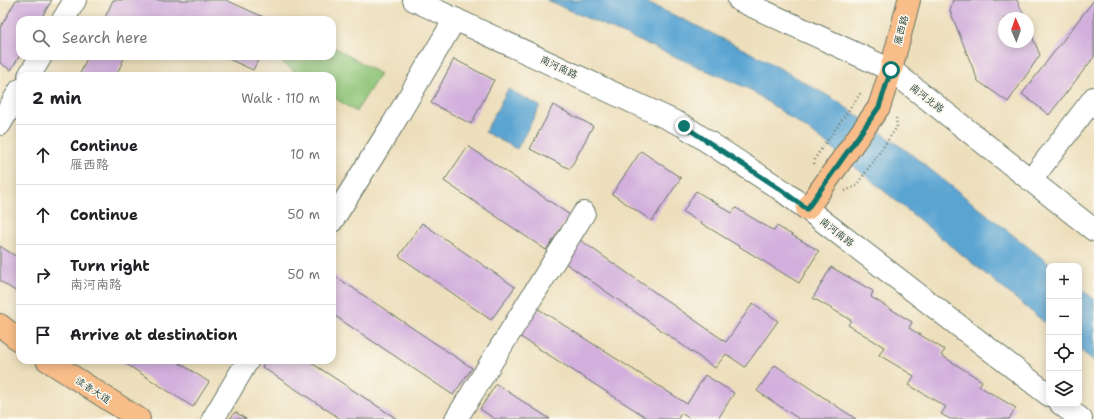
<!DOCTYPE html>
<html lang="en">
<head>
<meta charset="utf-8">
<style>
  :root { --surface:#fff; --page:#f2f2f2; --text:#202124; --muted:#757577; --line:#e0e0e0 }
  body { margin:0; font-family:"Shantell Sans","LXGW WenKai TC",sans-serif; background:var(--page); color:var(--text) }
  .controls { position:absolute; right:12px; bottom:12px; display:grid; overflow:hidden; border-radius:8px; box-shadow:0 2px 10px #0003 }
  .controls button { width:36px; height:36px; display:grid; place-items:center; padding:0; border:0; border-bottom:1px solid var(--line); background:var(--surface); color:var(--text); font:20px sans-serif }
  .compass { position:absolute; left:998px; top:12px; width:36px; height:36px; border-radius:50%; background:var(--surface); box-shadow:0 2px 10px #0003; rotate:358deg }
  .stop { position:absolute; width:12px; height:12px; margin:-9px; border:3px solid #0f766e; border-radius:50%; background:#fff }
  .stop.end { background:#0f766e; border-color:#fff; box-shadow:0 1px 4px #0008 }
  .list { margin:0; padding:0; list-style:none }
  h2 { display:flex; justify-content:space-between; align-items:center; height:52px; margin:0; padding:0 16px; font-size:17px }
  h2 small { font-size:13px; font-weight:400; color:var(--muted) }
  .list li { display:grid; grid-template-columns:26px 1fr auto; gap:12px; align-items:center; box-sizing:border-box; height:60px; padding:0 16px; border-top:1px solid var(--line) }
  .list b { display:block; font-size:15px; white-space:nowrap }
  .list p { margin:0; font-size:13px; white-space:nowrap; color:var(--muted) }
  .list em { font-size:13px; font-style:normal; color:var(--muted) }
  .icon { flex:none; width:22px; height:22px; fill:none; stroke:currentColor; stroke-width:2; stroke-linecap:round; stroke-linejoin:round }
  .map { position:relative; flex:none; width:1094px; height:419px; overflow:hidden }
  .search { position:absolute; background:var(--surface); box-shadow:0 2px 10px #0003; left:16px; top:16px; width:320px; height:44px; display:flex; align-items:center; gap:10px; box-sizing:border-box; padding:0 14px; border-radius:12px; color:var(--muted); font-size:15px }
  .panel { position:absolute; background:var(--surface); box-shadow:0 2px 10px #0003; left:16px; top:72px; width:320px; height:292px; border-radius:12px }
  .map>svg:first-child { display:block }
  .green { fill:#8fc578; stroke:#578156 }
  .water { fill:#5aa4d2; stroke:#3c7083 }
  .building { fill:#d2afdd }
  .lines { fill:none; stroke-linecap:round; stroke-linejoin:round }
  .minor-casing { stroke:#677664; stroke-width:24 }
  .major-casing { stroke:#677664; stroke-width:24 }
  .path { stroke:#677664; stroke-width:2.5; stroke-dasharray:1 3; stroke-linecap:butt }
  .minor { stroke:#fff; stroke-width:22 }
  .major { stroke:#f8bd89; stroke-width:22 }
  .route { stroke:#0f766e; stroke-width:5 }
  .labels { text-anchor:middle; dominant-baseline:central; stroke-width:3; stroke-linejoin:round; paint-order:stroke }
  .street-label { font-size:10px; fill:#1f3d34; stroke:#fbf7ec }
</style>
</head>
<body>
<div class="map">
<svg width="1094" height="419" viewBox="0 0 1094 419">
  <rect width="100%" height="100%" fill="#fbf7ec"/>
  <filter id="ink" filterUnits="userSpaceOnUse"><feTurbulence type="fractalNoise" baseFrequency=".025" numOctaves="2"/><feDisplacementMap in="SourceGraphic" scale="8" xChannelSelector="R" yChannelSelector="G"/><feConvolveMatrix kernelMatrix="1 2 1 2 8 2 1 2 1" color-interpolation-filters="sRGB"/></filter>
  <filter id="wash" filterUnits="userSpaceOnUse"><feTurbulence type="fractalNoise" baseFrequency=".012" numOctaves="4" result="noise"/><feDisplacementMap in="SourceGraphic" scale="16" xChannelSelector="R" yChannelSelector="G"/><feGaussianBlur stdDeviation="0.9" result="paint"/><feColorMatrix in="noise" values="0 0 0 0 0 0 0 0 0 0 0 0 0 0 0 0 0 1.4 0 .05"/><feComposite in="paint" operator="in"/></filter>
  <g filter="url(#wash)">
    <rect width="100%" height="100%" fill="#eddfbc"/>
    <path class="green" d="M332 46 380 74 356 112 332 96V76H302L283 63 287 56H332Z"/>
    <g class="water">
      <path d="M546 0H641L693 24 767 61 837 101 907 151 1052 266H1049V326L817 136 749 89Z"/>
      <path d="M508 89 540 106 517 149 485 132Z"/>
      <path d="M1079 287 1094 299V361L1079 349Z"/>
    </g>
    <g id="blocks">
      <g class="building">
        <path d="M16 0H52L40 20H20V55L11 70 0 63V28Z"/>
        <path d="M113 0H226L270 20H104Z"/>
        <path d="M953 0H1017L1025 18H1004V42H1028V26L1040 55 1008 102 978 81 950 11Z"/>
        <path d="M1094 0V57L1049 115 1022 94Z"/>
        <path d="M88 56H125L116 76H79Z"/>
        <path d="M222 56H260L253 70Z"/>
        <path d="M454 59 494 80 471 124 431 103Z"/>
        <path d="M553 105 593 126 570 169 530 149Z"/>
        <path d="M468 146 570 215 546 250 444 181Z"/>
        <path d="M641 151 681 178 652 221 612 194Z"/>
        <path d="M696 191 732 213 736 208 774 231 777 226 819 251 799 283 683 212Z"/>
        <path d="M422 223 515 287 491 320 399 256Z"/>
        <path d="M580 240 726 342 753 303 778 321 745 367 726 354 715 368 564 262Z"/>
        <path d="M0 246 20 259V294L0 281Z"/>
        <path d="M831 267 873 291 871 297 912 322 909 328 945 350 941 355 982 381 979 386 1016 408 1009 419H950L941 414 946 407 909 385 914 376 879 355 884 347 848 325 851 320 813 298Z"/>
        <path d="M332 274 472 368 453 395 332 314Z"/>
        <path d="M537 308 687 404 705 375 734 393 718 419H690L681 413 678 419H649L519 336Z"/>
        <path d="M120 360H175L209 382 193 407Z"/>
        <path d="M266 360H307L397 419H341L262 367Z"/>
        <path d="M775 365 856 419H799L757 391Z"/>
        <path d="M496 384 550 419H495L480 409Z"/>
        <path d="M235 412 246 419H230Z"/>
      </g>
    </g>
  </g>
  <g filter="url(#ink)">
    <use href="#blocks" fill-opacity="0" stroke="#677664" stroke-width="1"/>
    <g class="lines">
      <defs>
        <g id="minor">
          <path d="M414 0 684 126 780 189 807 209 1049 395"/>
          <path d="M739 0 891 70 1094 230"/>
          <path d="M63 20 75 0"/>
          <path d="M29 76 41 56"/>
          <path d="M0 124 20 90"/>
          <path d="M1031 180 1094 98"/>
          <path d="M332 221 393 124 455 19"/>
          <path d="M1061 404 1081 419"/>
          <path d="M213 419 248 360"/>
          <path d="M456 419 584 213"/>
        </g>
        <g id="major">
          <path d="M807 209 879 107 891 70 909 0"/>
          <path d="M0 325 20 341"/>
          <path d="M47 360 139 419"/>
        </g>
      </defs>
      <use href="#minor" class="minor-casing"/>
      <use href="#major" class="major-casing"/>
      <g class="path">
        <path d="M814 164 815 158 860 94 862 92"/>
        <path d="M845 191 856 186 897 127 896 118"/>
      </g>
      <use href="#minor" class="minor"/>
      <use href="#major" class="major"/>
    </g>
  </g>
  <g class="lines" filter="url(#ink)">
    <path class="route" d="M684 126 780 189 807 209 879 107 891 70"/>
  </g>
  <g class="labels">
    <g class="street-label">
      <text transform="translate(901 30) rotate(-75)">雁西路</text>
      <text transform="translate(559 67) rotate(25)">南河南路</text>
      <text transform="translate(927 98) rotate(38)">南河北路</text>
      <text transform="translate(837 232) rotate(38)">南河南路</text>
      <text transform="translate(93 390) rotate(33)">读者大道</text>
    </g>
  </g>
</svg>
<div class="controls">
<button>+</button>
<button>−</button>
<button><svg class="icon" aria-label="locate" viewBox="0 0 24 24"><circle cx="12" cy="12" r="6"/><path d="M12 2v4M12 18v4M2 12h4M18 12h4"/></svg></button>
<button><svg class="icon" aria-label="layers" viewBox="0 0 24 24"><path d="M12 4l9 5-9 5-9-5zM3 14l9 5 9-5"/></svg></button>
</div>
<svg class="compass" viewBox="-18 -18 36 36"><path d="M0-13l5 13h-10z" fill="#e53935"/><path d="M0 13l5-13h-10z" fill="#757577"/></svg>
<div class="stop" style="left:891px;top:70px"></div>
<div class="stop end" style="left:684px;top:126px"></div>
<div class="search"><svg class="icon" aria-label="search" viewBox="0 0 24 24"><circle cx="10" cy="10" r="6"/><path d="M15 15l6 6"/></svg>Search here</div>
<section class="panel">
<h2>2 min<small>Walk · 110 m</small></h2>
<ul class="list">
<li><svg class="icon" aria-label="ahead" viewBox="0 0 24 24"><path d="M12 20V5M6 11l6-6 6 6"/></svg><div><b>Continue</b><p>雁西路</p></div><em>10 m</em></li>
<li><svg class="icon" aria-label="ahead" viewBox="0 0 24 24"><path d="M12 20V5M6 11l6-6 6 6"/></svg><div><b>Continue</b></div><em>50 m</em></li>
<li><svg class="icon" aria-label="right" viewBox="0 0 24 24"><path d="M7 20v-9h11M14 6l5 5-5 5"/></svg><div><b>Turn right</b><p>南河南路</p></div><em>50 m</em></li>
<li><svg class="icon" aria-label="arrive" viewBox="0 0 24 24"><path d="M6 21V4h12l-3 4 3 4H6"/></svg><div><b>Arrive at destination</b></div></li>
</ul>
</section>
</div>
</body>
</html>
